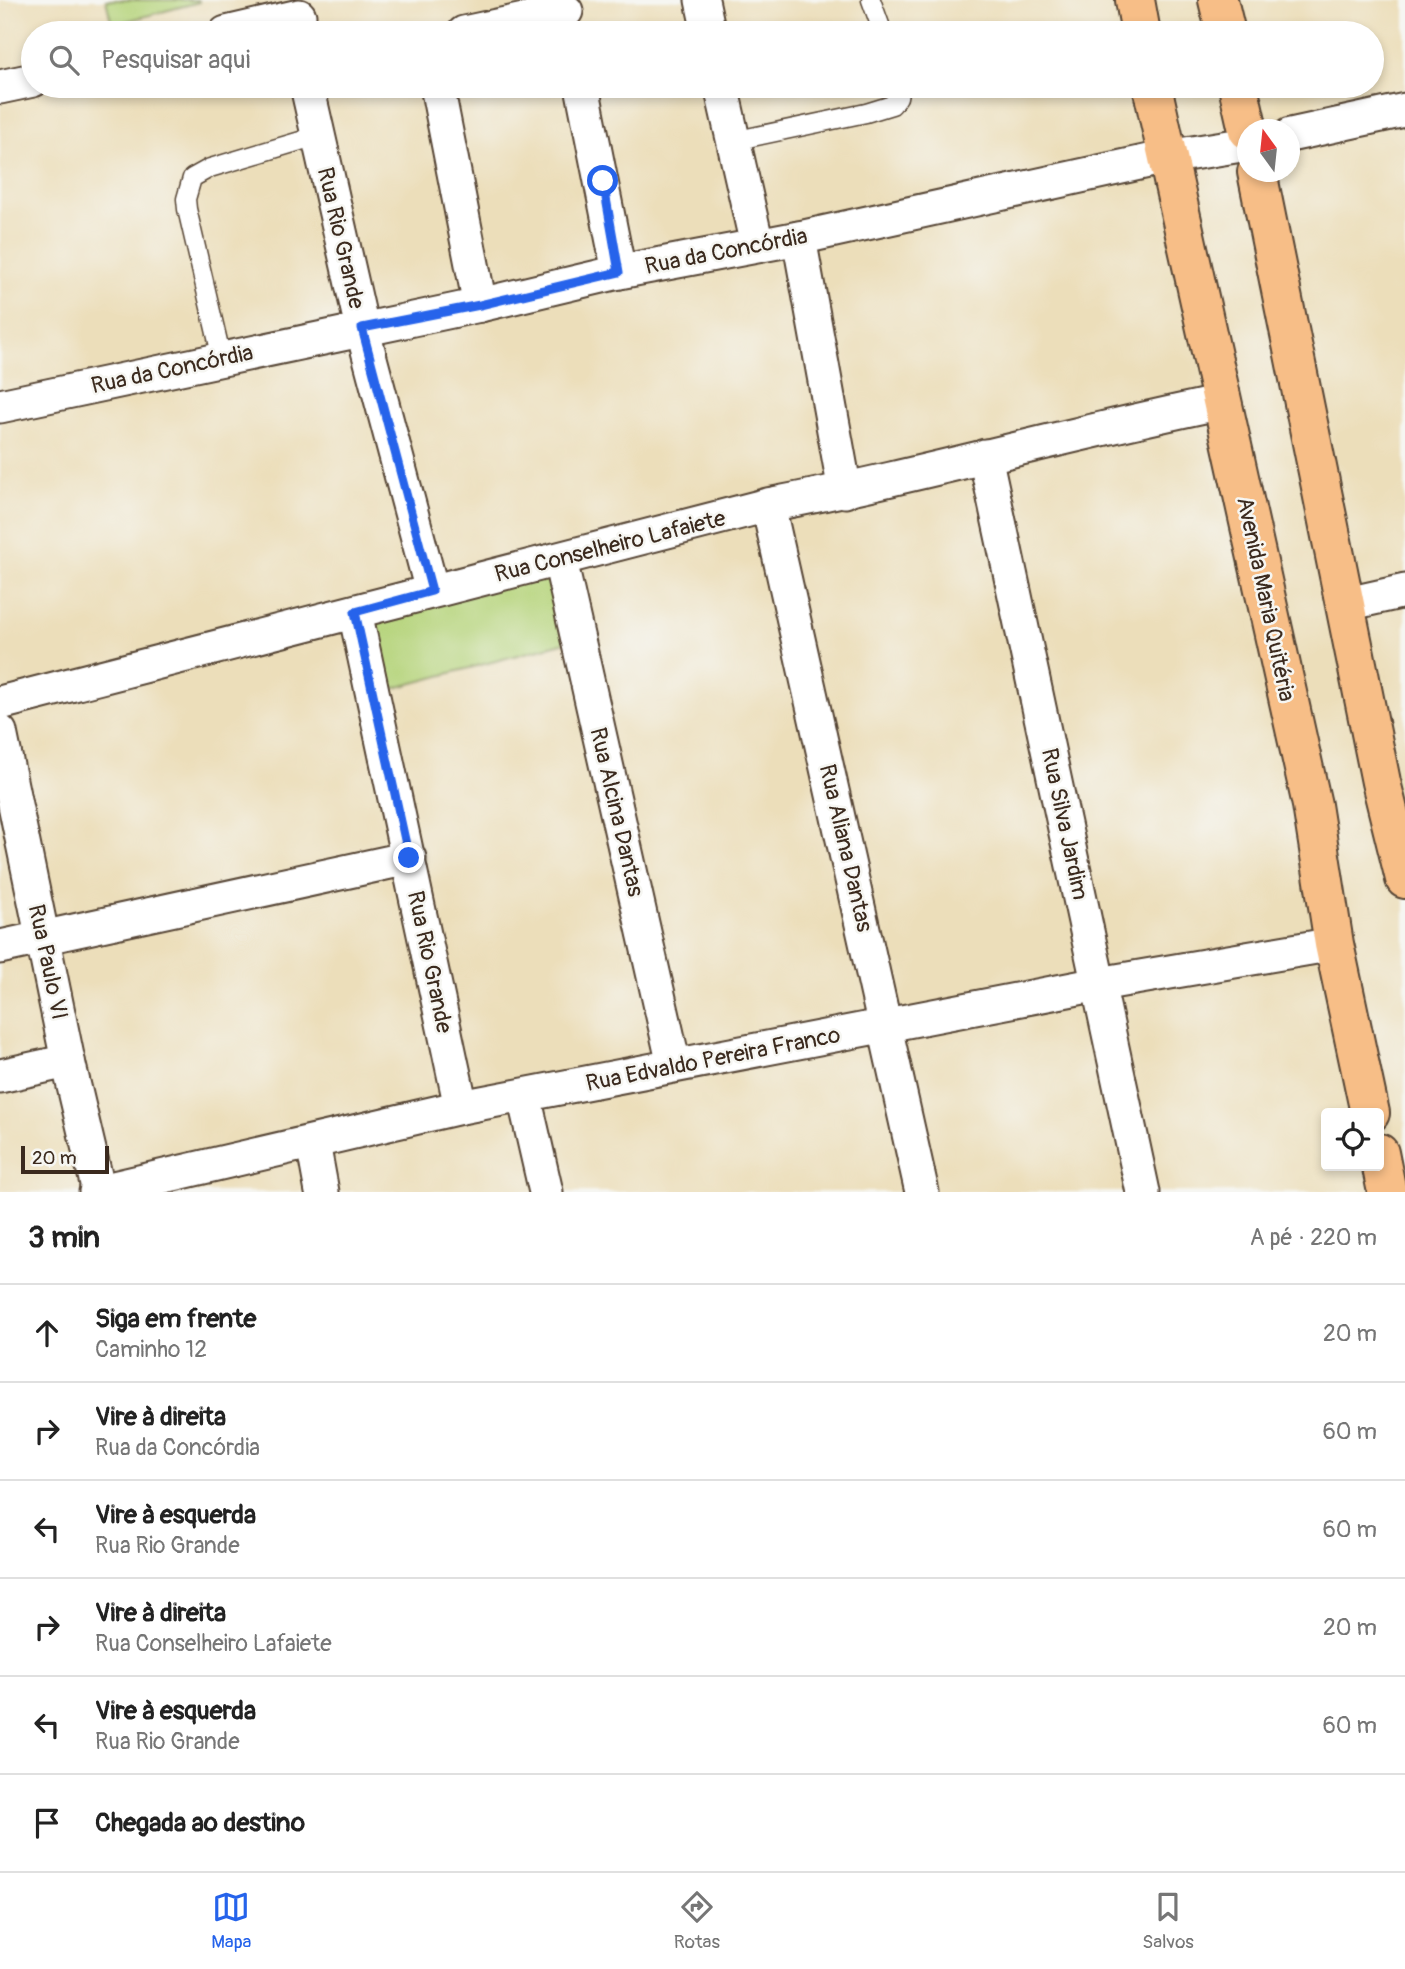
<!DOCTYPE html>
<html lang="pt">
<head>
<meta charset="utf-8">
<style>
  :root { --surface:#fff; --page:#f2f2f2; --text:#222; --muted:#767676; --line:#e0e0e0; --accent:#2563eb }
  body { margin:0; font-family:Pangolin,sans-serif; background:var(--page); color:var(--text) }
  .controls { position:absolute; right:21px; bottom:21px; display:grid; overflow:hidden; border-radius:7px; box-shadow:0 4px 10px #0003 }
  .controls button { width:63px; height:63px; display:grid; place-items:center; padding:0; border:0; border-bottom:2px solid var(--line); background:var(--surface); color:var(--text); font:35px sans-serif }
  .compass { position:absolute; left:1237px; top:119px; width:63px; height:63px; border-radius:50%; background:var(--surface); box-shadow:0 4px 10px #0003; rotate:345deg }
  .scale { position:absolute; left:21px; bottom:18px; width:88px; box-sizing:border-box; padding-left:7px; border:4px solid #3b2a1e; border-top:0; font-size:19px; line-height:24px; white-space:nowrap; color:#3b2a1e; -webkit-text-stroke:5px #f6f6f2; paint-order:stroke }
  .stop { position:absolute; width:21px; height:21px; margin:-16px; border:5px solid #2563eb; border-radius:50%; background:#fff }
  .stop.end { background:#2563eb; border-color:#fff; box-shadow:0 2px 7px #0008 }
  .list { margin:0; padding:0; list-style:none }
  h2 { display:flex; justify-content:space-between; align-items:center; height:91px; margin:0; padding:0 28px; font-size:30px }
  h2 small { font-size:23px; font-weight:400; color:var(--muted) }
  .list li { display:grid; grid-template-columns:46px 1fr auto; gap:21px; align-items:center; box-sizing:border-box; height:98px; padding:0 28px; border-top:2px solid var(--line) }
  .list b { display:block; font-size:26px; white-space:nowrap }
  .list p { margin:0; font-size:23px; white-space:nowrap; color:var(--muted) }
  .list em { font-size:23px; font-style:normal; color:var(--muted) }
  .icon { flex:none; width:38px; height:38px; fill:none; stroke:currentColor; stroke-width:2; stroke-linecap:round; stroke-linejoin:round }
  .map { position:relative; flex:none; width:1405px; height:1192px; overflow:hidden }
  .search { position:absolute; background:var(--surface); box-shadow:0 4px 10px #0003; left:21px; right:21px; top:21px; height:77px; display:flex; align-items:center; gap:18px; box-sizing:border-box; padding:0 24px; border-radius:38px; color:var(--muted); font-size:26px }
  .sheet { height:679px; background:var(--surface) }
  nav { display:flex; justify-content:space-around; align-items:center; box-sizing:border-box; height:98px; border-top:2px solid var(--line); background:var(--surface); font-size:19px; color:var(--muted) }
  nav a { display:grid; justify-items:center; gap:4px }
  nav .on { color:var(--accent) }
  .map>svg:first-child { display:block }
  .park { fill:#b6d47b; stroke:#787f4c; stroke-width:2 }
  .lines { fill:none; stroke-linecap:round; stroke-linejoin:round }
  .service-casing { stroke:#564535; stroke-width:21 }
  .minor-casing { stroke:#564535; stroke-width:37 }
  .primary-casing { stroke:#564535; stroke-width:42 }
  .service { stroke:#fff; stroke-width:18 }
  .minor { stroke:#fff; stroke-width:33 }
  .primary { stroke:#f7be87; stroke-width:38 }
  .route { stroke:#2563eb; stroke-width:9 }
  .labels { text-anchor:middle; dominant-baseline:central; stroke-width:5; stroke-linejoin:round; paint-order:stroke }
  .street-label { font-size:23px; fill:#3b2a1e; stroke:#f6f6f2 }
</style>
</head>
<body>
<div class="map">
<svg width="1405" height="1192" viewBox="0 0 1405 1192">
  <rect width="100%" height="100%" fill="#f6f6f2"/>
  <filter id="ink" filterUnits="userSpaceOnUse"><feTurbulence type="fractalNoise" baseFrequency=".0143" numOctaves="2"/><feDisplacementMap in="SourceGraphic" scale="14" xChannelSelector="R" yChannelSelector="G"/><feConvolveMatrix kernelMatrix="1 2 1 2 8 2 1 2 1" color-interpolation-filters="sRGB"/></filter>
  <filter id="wash" filterUnits="userSpaceOnUse"><feTurbulence type="fractalNoise" baseFrequency=".00686" numOctaves="4" result="noise"/><feDisplacementMap in="SourceGraphic" scale="28" xChannelSelector="R" yChannelSelector="G"/><feGaussianBlur stdDeviation="1.57" result="paint"/><feColorMatrix in="noise" values="0 0 0 0 0 0 0 0 0 0 0 0 0 0 0 0 0 1.4 0 .05"/><feComposite in="paint" operator="in"/></filter>
  <g filter="url(#wash)">
    <rect width="100%" height="100%" fill="#ecdeba"/>
    <g class="park">
      <path d="M106 0H198L199 2 112 25Z"/>
      <path d="M549 575 566 642 384 691 370 621Z"/>
    </g>
  </g>
  <g filter="url(#ink)">
    <g class="lines">
      <defs>
        <g id="service">
          <path d="M871 0 883 33"/>
          <path d="M733 141 866 113 892 105 898 97 900 86"/>
          <path d="M222 359 187 209 186 199 192 178 210 168 317 136"/>
        </g>
        <g id="minor">
          <path d="M702 0 709 33"/>
          <path d="M226 33 299 16"/>
          <path d="M464 33 566 11"/>
          <path d="M307 86 362 328 432 591"/>
          <path d="M437 86 480 305"/>
          <path d="M582 86 619 272"/>
          <path d="M721 86 757 245"/>
          <path d="M0 87 33 80"/>
          <path d="M1290 135 1405 110"/>
          <path d="M799 238 845 491"/>
          <path d="M0 406 480 305 619 272 799 238 1167 157 1248 144"/>
          <path d="M985 456 1143 1192"/>
          <path d="M768 505 922 1192"/>
          <path d="M560 560 674 1065"/>
          <path d="M1347 604 1405 591"/>
          <path d="M355 612 461 1107"/>
          <path d="M0 703 768 505C921 476 1070 433 1223 402"/>
          <path d="M0 732 68 1061 99 1192"/>
          <path d="M0 947 409 858"/>
          <path d="M0 1076 68 1061"/>
          <path d="M524 1096 546 1192"/>
          <path d="M313 1143 322 1192"/>
          <path d="M96 1192 461 1107 1099 984 1334 944"/>
        </g>
        <g id="primary">
          <path d="M1135 0 1141 33"/>
          <path d="M1218 0 1226 33"/>
          <path d="M1152 86 1312 805 1334 944 1370 1113"/>
          <path d="M1238 86 1248 130"/>
          <path d="M1257 172 1381 782 1405 879"/>
          <path d="M1379 1153 1387 1192"/>
        </g>
      </defs>
      <use href="#service" class="service-casing"/>
      <use href="#minor" class="minor-casing"/>
      <use href="#primary" class="primary-casing"/>
      <use href="#service" class="service"/>
      <use href="#minor" class="minor"/>
      <use href="#primary" class="primary"/>
    </g>
  </g>
  <g class="lines" filter="url(#ink)">
    <path class="route" d="M409 858 355 612 432 591 362 328 480 305 619 272 603 181"/>
  </g>
  <g class="labels">
    <g class="street-label">
      <text transform="translate(341 238) rotate(77)">Rua Rio Grande</text>
      <text transform="translate(726 251) rotate(-11)">Rua da Concórdia</text>
      <text transform="translate(172 369) rotate(-12)">Rua da Concórdia</text>
      <text transform="translate(610 546) rotate(-14)">Rua Conselheiro Lafaiete</text>
      <text transform="translate(1266 599) rotate(78)">Avenida Maria Quitéria</text>
      <text transform="translate(617 812) rotate(77)">Rua Alcina Dantas</text>
      <text transform="translate(1065 824) rotate(78)">Rua Silva Jardim</text>
      <text transform="translate(846 848) rotate(77)">Rua Aliana Dantas</text>
      <text transform="translate(48 962) rotate(78)">Rua Paulo VI</text>
      <text transform="translate(430 962) rotate(78)">Rua Rio Grande</text>
      <text transform="translate(713 1059) rotate(-11)">Rua Edvaldo Pereira Franco</text>
    </g>
  </g>
</svg>
<div class="controls">
<button><svg class="icon" aria-label="locate" viewBox="0 0 24 24"><circle cx="12" cy="12" r="6"/><path d="M12 2v4M12 18v4M2 12h4M18 12h4"/></svg></button>
</div>
<svg class="compass" viewBox="-18 -18 36 36"><path d="M0-13l5 13h-10z" fill="#e53935"/><path d="M0 13l5-13h-10z" fill="#767676"/></svg>
<div class="scale">20 m</div>
<div class="stop" style="left:603px;top:181px"></div>
<div class="stop end" style="left:409px;top:858px"></div>
<div class="search"><svg class="icon" aria-label="search" viewBox="0 0 24 24"><circle cx="10" cy="10" r="6"/><path d="M15 15l6 6"/></svg>Pesquisar aqui</div>
</div>
<section class="sheet">
<h2>3 min<small>A pé · 220 m</small></h2>
<ul class="list">
<li><svg class="icon" aria-label="ahead" viewBox="0 0 24 24"><path d="M12 20V5M6 11l6-6 6 6"/></svg><div><b>Siga em frente</b><p>Caminho 12</p></div><em>20 m</em></li>
<li><svg class="icon" aria-label="right" viewBox="0 0 24 24"><path d="M7 20v-9h11M14 6l5 5-5 5"/></svg><div><b>Vire à direita</b><p>Rua da Concórdia</p></div><em>60 m</em></li>
<li><svg class="icon" aria-label="left" viewBox="0 0 24 24"><path d="M17 20v-9H6M10 6l-5 5 5 5"/></svg><div><b>Vire à esquerda</b><p>Rua Rio Grande</p></div><em>60 m</em></li>
<li><svg class="icon" aria-label="right" viewBox="0 0 24 24"><path d="M7 20v-9h11M14 6l5 5-5 5"/></svg><div><b>Vire à direita</b><p>Rua Conselheiro Lafaiete</p></div><em>20 m</em></li>
<li><svg class="icon" aria-label="left" viewBox="0 0 24 24"><path d="M17 20v-9H6M10 6l-5 5 5 5"/></svg><div><b>Vire à esquerda</b><p>Rua Rio Grande</p></div><em>60 m</em></li>
<li><svg class="icon" aria-label="arrive" viewBox="0 0 24 24"><path d="M6 21V4h12l-3 4 3 4H6"/></svg><div><b>Chegada ao destino</b></div></li>
</ul>
</section>
<nav>
<a class="on"><svg class="icon" aria-label="map" viewBox="0 0 24 24"><path d="M3 6l6-2 6 2 6-2v14l-6 2-6-2-6 2zM9 4v14M15 6v14"/></svg>Mapa</a>
<a><svg class="icon" aria-label="directions" viewBox="0 0 24 24"><path d="M12 3l9 9-9 9-9-9zM9 14v-3h6M13 9l2 2-2 2"/></svg>Rotas</a>
<a><svg class="icon" aria-label="saved" viewBox="0 0 24 24"><path d="M7 4h10v16l-5-4-5 4z"/></svg>Salvos</a>
</nav>
</body>
</html>
